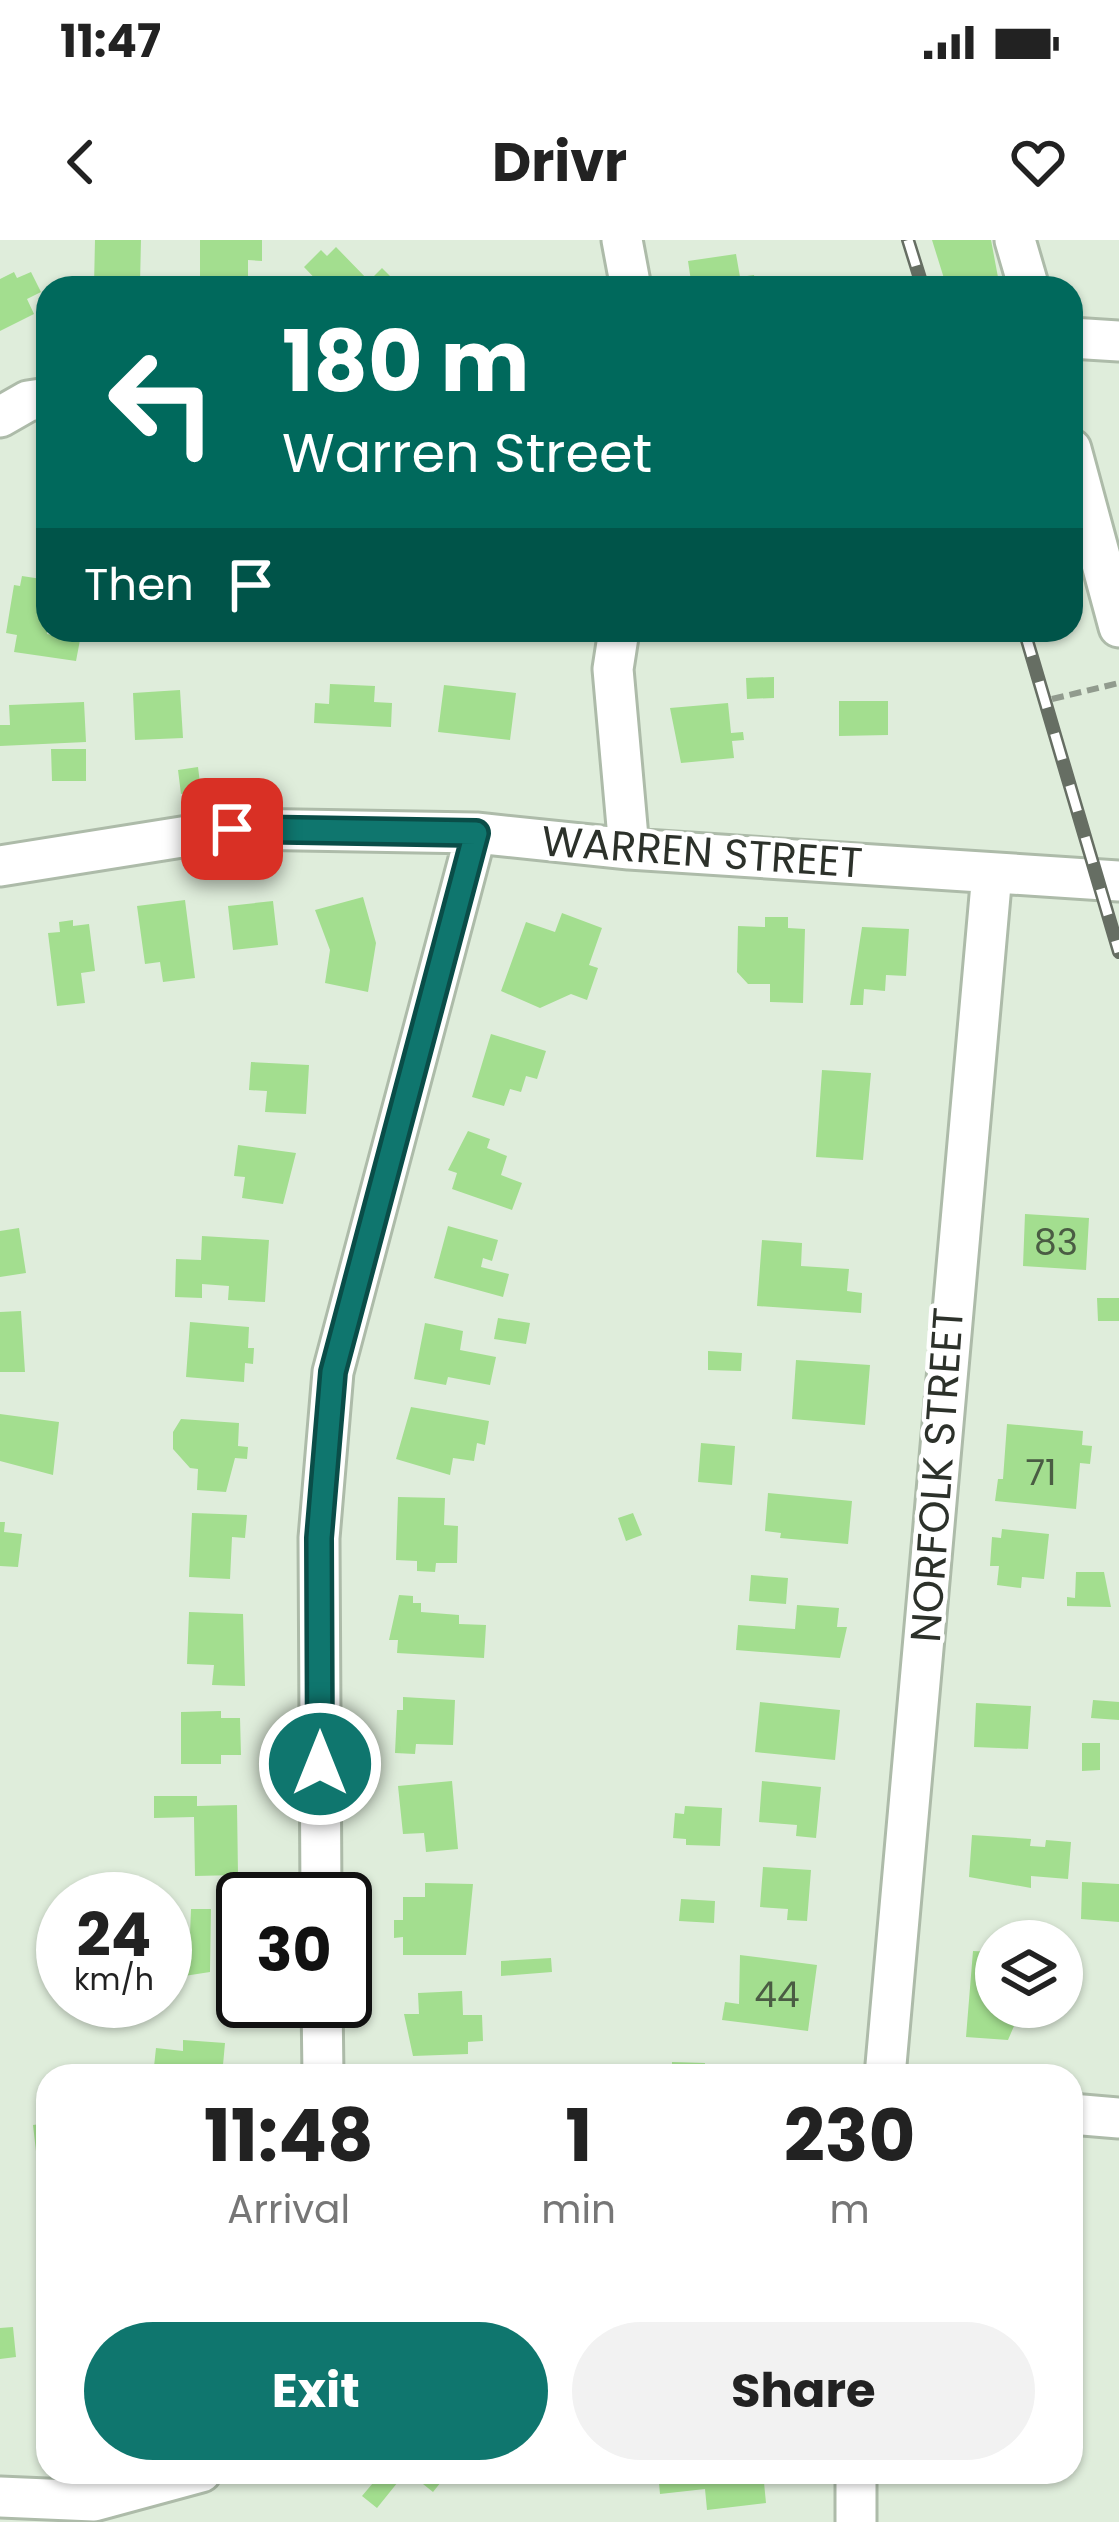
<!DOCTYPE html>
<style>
:root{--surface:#fff;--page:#f2f2f2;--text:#222;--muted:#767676;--accent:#0f766e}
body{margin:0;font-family:Poppins,sans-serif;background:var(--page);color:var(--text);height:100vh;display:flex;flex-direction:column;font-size:45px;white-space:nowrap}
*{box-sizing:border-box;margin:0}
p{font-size:39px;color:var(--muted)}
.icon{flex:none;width:66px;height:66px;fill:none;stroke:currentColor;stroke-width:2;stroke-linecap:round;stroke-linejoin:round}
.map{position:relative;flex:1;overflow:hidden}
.panel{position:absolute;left:36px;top:1824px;width:1047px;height:420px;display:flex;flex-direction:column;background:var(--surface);border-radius:36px;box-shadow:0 3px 9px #0004}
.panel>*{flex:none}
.banner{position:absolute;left:36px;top:36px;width:1047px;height:366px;border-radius:36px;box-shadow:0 3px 9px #0004;background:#00695c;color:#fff;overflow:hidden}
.fabs{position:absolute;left:975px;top:1680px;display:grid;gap:24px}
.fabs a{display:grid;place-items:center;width:108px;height:108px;border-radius:50%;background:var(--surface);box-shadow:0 3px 9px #0004;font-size:60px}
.speed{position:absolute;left:36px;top:1632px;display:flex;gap:24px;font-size:60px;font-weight:700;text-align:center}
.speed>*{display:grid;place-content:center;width:156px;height:156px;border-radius:50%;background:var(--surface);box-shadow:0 3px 9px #0004;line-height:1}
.speed small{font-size:30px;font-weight:400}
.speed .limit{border:6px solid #111;border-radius:18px;background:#fff;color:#111}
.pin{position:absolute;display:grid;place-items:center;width:102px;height:102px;color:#fff;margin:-51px;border-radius:24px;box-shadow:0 6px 18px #0006}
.me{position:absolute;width:132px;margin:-66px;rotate:0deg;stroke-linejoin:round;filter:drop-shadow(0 0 9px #0008)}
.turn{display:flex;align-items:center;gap:42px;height:252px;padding:0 48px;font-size:54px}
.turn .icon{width:156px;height:156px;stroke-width:2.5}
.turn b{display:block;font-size:84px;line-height:102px}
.then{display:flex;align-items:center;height:114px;padding:0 48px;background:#0003;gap:24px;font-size:45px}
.eta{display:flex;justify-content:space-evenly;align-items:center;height:204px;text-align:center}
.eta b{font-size:72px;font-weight:700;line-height:84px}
.cta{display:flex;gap:24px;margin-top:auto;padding:24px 48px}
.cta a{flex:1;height:138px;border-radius:72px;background:var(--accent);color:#fff;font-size:48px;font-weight:700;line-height:138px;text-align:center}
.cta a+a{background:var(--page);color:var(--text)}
.status{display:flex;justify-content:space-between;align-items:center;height:84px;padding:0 60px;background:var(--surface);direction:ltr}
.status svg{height:33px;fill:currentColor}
header{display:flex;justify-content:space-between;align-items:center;height:156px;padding:0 48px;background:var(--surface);font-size:54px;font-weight:700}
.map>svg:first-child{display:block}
.building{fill:#a3de8f}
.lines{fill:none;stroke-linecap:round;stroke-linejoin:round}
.street-casing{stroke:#adbba9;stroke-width:45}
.path{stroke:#919b8e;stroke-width:6;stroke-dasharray:12 6;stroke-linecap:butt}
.street{stroke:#fff;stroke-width:39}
.rail-casing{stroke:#666e63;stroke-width:14}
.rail{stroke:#fff;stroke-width:9;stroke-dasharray:27;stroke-linecap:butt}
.route-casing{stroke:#0a4d48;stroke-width:30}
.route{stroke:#0f766e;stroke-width:21}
.labels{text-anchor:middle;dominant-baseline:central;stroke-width:9;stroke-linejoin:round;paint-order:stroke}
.number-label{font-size:36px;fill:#4a5c43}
.street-label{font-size:42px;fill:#2c312a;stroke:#fff}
</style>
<div class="status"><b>11:47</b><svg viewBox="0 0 49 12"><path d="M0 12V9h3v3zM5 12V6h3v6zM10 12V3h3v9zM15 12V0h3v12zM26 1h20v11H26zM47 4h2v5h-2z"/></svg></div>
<header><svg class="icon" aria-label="back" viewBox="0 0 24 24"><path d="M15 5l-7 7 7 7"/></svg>Drivr<svg class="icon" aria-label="heart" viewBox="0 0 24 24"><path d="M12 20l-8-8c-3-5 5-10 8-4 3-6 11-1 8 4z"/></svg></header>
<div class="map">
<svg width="1119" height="2282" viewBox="0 0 1119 2282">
<rect width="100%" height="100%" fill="#dfeddb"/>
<path class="building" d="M95,0H141L140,44L152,48L94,46Z
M200,0H262V21L248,20V39L200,40Z
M932,0H991L1000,48H947Z
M336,7L369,41L382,28L402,48H324L304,27L321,10L327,16Z
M736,14L740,37L754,35L757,48H692L688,21Z
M14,32L17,38L31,32L41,52L27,59L34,74L0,91V39Z
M22,336L48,340L47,394L80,400L76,421L14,412L17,395L6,393L14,345L20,346Z
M774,437V458L747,459L746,438Z
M330,444L375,446L374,462L392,463L391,487L314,483L315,463L329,464Z
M444,445L516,453L510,500L438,492Z
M180,450L183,498L135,500L133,453Z
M839,461H888V495L839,496Z
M84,462L86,502L0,506V485H10L9,465Z
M728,463L731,493L743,492L744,500L732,501L734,518L681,523L670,468Z
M51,509H86V541H52Z
M198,527L201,551L181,554L178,530Z
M363,657L376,703L368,752L325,743L330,710L315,670Z
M185,660L195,738L163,742L160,722L145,724L137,666Z
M273,661L278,705L233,710L228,666Z
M562,673L602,688L589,725L598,728L587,760L571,754L540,768L501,751L526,682L555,692Z
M765,677H788V688L805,689L803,763L770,762V744H748L737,732L738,686L765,687Z
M73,680V686L89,684L95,731L81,733L85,763L57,766L48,693L60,692L59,682Z
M862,687L909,689L906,736L886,735L885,751L864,749L863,765H850Z
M491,794L546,811L537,839L526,836L521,852L510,849L504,866L472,857Z
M251,822L309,825L306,874L265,872L267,851L249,850Z
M822,830L871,833L863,920L816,917Z
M468,891L490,899L487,908L507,916L501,935L522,943L512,970L452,949L457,933L448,930Z
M238,905L296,913L283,964L242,958L245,937L234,936Z
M1025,974L1089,978L1086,1030L1023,1026Z
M448,986L498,1000L492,1021L483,1018L481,1027L509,1034L503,1057L434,1038Z
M19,988L26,1033L0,1037V991Z
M202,996L269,1000L265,1062L228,1060L229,1046L202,1044V1058L175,1057L176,1019L201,1020Z
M762,1000L802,1003L801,1026L849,1029L847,1051L862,1053L861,1073L757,1066Z
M1097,1058H1119V1081H1098Z
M21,1071L25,1132H0V1072Z
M498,1078L530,1083L526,1104L494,1099Z
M190,1082L249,1087L248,1108H254L253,1124L245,1123L244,1142L186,1137Z
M425,1083L463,1091L460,1110L496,1117L490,1145L448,1137L446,1145L414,1139Z
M708,1111L742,1113L741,1131L708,1130Z
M796,1120L870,1125L865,1185L792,1179Z
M411,1167L489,1181L485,1205L477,1203L474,1221L453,1218L450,1235L396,1219Z
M0,1174L59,1182L53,1235L0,1221Z
M181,1179L239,1183L238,1206L248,1207L247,1219L235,1218L226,1252L197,1250L198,1229L190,1228L173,1209V1192Z
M1007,1184L1083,1191L1082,1205L1092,1206L1090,1224L1080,1223L1076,1269L995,1261L998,1239H1003Z
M701,1203L735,1206L732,1245L698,1242Z
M768,1253L852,1261L848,1304L780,1298L781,1293L765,1291Z
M398,1257L445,1258L444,1285L458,1286L457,1323H436L435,1332L417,1331V1321L396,1320Z
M192,1273L247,1275L245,1298L232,1297L230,1339L189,1337Z
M633,1273L642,1295L626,1301L618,1278Z
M0,1282H5L4,1292L22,1294L18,1327L0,1326Z
M1002,1289L1049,1294L1044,1339L1022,1337L1021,1348L997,1345L999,1326H990L992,1297L1001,1298Z
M1076,1332H1104L1111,1367L1067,1366V1357L1075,1358Z
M751,1335L788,1338L786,1364L749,1361Z
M399,1355L413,1356V1363H421V1372L459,1375V1384L486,1385L484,1418L397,1413L398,1400H389Z
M797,1365L839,1368L837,1387H847L840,1418L736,1410L738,1385L795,1389Z
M189,1372L243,1374L245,1446L212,1445L214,1425L187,1424Z
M403,1457L455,1460L453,1505L416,1504L415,1514L395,1513L397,1470H403Z
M1093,1460L1119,1462V1480L1091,1478Z
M760,1462L840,1470L835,1520L755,1512Z
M976,1463L1031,1466L1028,1509L974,1507Z
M221,1471V1478H240L241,1515H221V1524H181V1472Z
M1082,1503H1100V1530L1082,1531Z
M452,1541L458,1609L426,1612L424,1593L403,1594L398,1546Z
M762,1541L821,1547L816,1598L796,1596L797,1585L759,1582Z
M154,1556H197V1566L237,1565L238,1635L195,1636L194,1577L154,1578Z
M685,1566L722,1568L720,1606L686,1605V1599L673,1598L675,1573L684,1574Z
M972,1595L1031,1599L1030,1606L1045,1607L1046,1600L1071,1602L1068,1639L1031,1636V1648L969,1637Z
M763,1627L811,1630L807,1681L787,1680L788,1669L760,1667Z
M1082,1642L1119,1644V1682L1081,1679Z
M425,1643L473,1644L466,1715H403V1697L394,1698V1680H403V1657H425Z
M681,1659L715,1661L714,1683L679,1681Z
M191,1669H211L210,1732L165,1739V1694L190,1695Z
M973,1711L996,1712V1767H1012L1011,1778L1017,1779L1008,1800L966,1797Z
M740,1715L817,1725L808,1791L722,1780L725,1762L739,1764Z
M551,1718L552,1732L501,1736V1721Z
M462,1751L463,1775H482L483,1801L468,1802V1814L413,1816L404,1774H419L418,1753Z
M183,1800L225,1803L222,1836H153L156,1808L183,1811Z
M672,1822L705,1823L704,1836H672Z
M48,1883V1919L37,1920L33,1885Z
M13,2087L16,2117L0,2119V2088Z
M371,2232H406L377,2268L362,2256L378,2237Z
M408,2232H449L433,2252Z
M658,2232H763L766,2263L707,2270L705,2249L660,2254Z"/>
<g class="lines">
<defs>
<path id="street" d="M622,0L631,48
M1015,0L1029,48
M1071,98L1119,101
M0,177L28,161L48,158
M1071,209L1119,387
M619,390L613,429L629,609
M0,626L232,589L476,593L629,609L1119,641
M321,1659L319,1298L333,1132L476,593
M322,1761L323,1836
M885,1836L992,633
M1071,1874L1119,1878
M0,2257L94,2261L201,2232
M856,2282V2232"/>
</defs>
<use href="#street" class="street-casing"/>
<path class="path" d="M1052,459L1119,443"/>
<use href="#street" class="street"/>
<defs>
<path id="rail" d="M908,0L923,48
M1024,390L1119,712"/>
</defs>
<use href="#rail" class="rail-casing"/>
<use href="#rail" class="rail"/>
</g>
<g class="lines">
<defs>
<path id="route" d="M232,589L476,593L333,1132L319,1298L320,1524"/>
</defs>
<use href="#route" class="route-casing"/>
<use href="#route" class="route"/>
</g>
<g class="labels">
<g class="number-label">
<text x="1056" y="1002">83</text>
<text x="1041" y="1232">71</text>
<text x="777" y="1754">44</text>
</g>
<g class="street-label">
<text transform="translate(702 612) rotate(4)">WARREN STREET</text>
<text transform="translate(937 1235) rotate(-86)">NORFOLK STREET</text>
</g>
</g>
</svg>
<div class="fabs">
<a><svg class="icon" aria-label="layers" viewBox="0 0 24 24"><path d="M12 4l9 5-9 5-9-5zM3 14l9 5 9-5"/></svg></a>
</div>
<div class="speed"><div>24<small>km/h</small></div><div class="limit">30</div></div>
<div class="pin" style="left:232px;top:589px;background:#d93025"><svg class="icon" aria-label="arrive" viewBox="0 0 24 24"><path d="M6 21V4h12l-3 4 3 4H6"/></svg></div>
<svg class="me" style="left:320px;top:1524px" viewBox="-20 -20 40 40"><circle r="17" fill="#0f766e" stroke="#fff" stroke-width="3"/><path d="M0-11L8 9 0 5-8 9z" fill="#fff"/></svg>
<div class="banner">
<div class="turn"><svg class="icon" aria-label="left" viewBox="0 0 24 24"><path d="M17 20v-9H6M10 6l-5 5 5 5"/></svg><div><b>180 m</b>Warren Street</div></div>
<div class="then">Then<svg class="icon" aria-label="arrive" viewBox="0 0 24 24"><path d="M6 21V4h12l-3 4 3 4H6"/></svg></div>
</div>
<section class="panel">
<div class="eta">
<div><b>11:48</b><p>Arrival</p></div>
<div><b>1</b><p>min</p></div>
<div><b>230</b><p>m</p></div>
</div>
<div class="cta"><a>Exit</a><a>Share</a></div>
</section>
</div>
